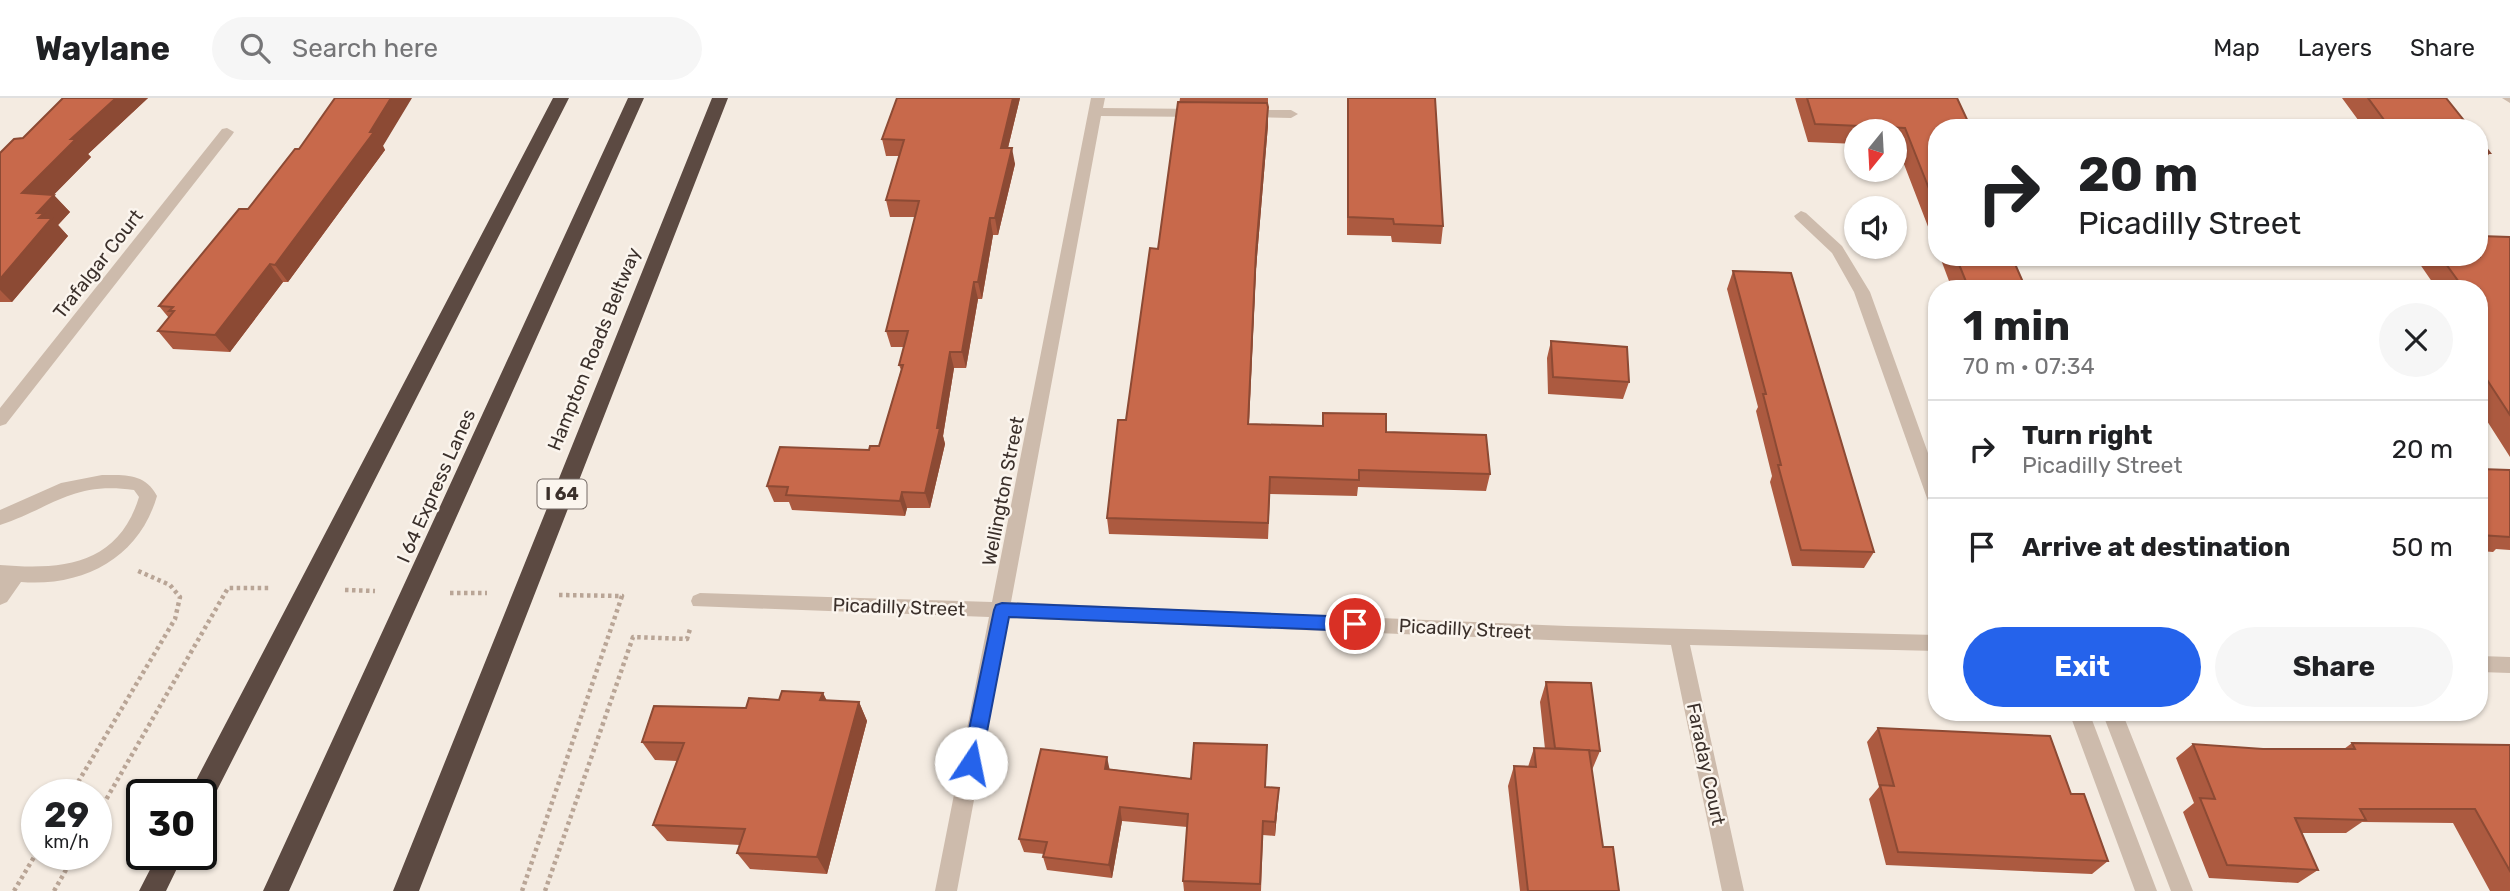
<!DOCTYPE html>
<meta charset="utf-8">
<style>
:root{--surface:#fff;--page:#f6f6f6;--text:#202124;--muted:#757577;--line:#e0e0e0;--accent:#2563eb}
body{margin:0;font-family:Rubik,sans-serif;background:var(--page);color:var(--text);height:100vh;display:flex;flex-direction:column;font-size:26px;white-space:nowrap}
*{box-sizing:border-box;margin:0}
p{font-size:23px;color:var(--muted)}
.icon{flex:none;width:38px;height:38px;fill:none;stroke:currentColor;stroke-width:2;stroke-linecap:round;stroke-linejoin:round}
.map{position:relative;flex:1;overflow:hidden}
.sheet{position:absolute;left:1928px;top:182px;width:560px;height:441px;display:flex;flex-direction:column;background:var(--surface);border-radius:28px;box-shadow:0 2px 5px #0004}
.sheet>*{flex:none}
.hud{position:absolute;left:1928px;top:21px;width:560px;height:147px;border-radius:28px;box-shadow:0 2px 5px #0004;background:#fff;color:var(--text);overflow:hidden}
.needle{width:46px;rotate:198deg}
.fabs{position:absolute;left:1844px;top:21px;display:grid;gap:14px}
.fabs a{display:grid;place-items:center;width:63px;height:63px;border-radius:50%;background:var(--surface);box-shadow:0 2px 5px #0004;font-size:35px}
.speed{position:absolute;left:21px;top:681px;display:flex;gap:14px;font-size:35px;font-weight:700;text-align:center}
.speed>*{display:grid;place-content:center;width:91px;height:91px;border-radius:50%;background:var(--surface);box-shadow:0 2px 5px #0004;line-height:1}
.speed small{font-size:18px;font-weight:400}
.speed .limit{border:4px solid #111;border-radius:10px;background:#fff;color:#111}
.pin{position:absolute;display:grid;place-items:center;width:60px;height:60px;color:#fff;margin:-30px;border:4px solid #fff;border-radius:50%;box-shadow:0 2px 7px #0007}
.me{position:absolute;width:77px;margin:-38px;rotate:11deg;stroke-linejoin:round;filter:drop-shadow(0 0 5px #0008)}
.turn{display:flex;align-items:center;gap:24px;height:147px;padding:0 35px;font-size:32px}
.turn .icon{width:91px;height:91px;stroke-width:2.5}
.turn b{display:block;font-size:49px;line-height:60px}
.round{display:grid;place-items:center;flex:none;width:74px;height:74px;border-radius:37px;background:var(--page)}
.overview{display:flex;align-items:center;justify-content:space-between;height:119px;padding:0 35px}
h1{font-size:42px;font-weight:700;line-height:52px}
.primary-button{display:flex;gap:14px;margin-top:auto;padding:14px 35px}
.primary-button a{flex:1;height:80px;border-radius:42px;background:var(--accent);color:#fff;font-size:28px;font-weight:700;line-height:80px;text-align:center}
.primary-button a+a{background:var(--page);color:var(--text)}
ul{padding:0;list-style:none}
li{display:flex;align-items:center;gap:21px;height:98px;padding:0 35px;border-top:2px solid var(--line)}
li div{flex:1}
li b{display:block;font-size:26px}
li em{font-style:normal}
header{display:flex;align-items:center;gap:42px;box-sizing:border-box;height:98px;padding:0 35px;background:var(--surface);border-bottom:2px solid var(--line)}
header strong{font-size:33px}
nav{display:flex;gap:38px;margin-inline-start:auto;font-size:24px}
.search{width:490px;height:63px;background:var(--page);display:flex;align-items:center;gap:18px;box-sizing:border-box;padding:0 24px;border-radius:38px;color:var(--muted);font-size:26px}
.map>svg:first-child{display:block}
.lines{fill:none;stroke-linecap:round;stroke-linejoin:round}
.path{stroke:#b9a596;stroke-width:4.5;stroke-dasharray:3.5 3.5;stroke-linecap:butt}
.minor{fill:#cdbbac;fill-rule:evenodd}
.highway{fill:#5c4a42;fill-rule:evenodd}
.wall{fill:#ac5a40}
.shaded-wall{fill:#8c4a34}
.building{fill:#c8694b;stroke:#8c4a34;stroke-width:2}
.route{fill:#2563eb;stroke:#184099;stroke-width:2}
.labels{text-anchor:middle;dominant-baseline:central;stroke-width:5;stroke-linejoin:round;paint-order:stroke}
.shield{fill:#fbf5ee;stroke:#756b66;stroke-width:2}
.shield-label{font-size:18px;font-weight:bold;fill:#3b302b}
.street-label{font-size:19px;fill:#3b302b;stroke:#fbf5ee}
</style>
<header>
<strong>Waylane</strong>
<div class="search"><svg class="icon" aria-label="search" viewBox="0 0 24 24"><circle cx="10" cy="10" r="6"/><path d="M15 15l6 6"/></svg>Search here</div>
<nav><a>Map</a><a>Layers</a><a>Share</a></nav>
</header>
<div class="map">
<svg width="2510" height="793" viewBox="0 0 2510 793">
<rect width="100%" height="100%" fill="#f4ebe1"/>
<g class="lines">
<path class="path" d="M345,492L375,493
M450,495H487
M71,696L175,521L180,499L170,487L136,472
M96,719L228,490H270
M14,793L37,754
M54,793L75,756
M522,793L622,498L559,497
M545,793L633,539L687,541L690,531"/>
<path class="minor" d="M1091,0H1105L1103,10L1201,11L1208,15L1201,19L1101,18L1011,504L1567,528L1937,537V553L1690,547L1744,793H1722L1671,547L1008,520L957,793H935L989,519L693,508L691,503L693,498L700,495L992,504Z
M2502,0H2510V5Z
M1246,12H1291L1298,16L1291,20L1241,19L1239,16Z
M227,30L234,34L232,37L6,326L0,328V310L222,31Z
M1801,113L1806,115L1842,148L1870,194L1937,380V410L1931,408L1928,403L1854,194L1832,155L1796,121L1794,118Z
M102,377C125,377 145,375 157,398C139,460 84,489 21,484L7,504L0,507V467C61,472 118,468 139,399L134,392C72,383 52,410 0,427V412L61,385Z
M2480,558L2510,559V575L2480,574Z
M2069,614H2089L2157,793H2135Z
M2102,614H2122L2193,793H2171Z"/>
<path class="highway" d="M553,0H569L210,706L201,709V696H189L192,690Z
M628,0H644L289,793H263Z
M712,0H728L419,793H393Z
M158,756H184L166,793H139Z"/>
</g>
<path class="wall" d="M63,0H148L88,56L91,59L53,97L70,114L58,127L68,138L12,204H0V55L23,40Z
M897,0H1020L1008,50L1015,66L998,137H993L982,201H978L966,270H954L943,338L945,346L930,410H907L905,418L792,412L789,404H774L767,388L879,348L901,272L899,267L904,249H891L886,233L915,119H890L886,102L899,58H886L882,41Z
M1180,0H1268V27L1256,171L1249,326L1322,328L1323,315L1386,334L1490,376L1486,393L1358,389L1357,398L1270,396L1268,441L1109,436L1107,420L1158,151Z
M1347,0H1435L1443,128L1441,146L1392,144L1391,138L1347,137Z
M1795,0H1957L1937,30V152L1897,48H1895V33H1857V46L1808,44Z
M2342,0H2446L2470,30H2364Z
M2480,42L2490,55L2480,67Z
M383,48L385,52L288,184H283L230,254L173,251L158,233L169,220L159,208L248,111Z
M2510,139V359L2480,312V191H2437L2415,159H2480Z
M1940,159H2012L2026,191H1952Z
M1733,173L1874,454L1864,470L1792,468L1770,384L1772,378L1756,313L1758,309L1727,191Z
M1551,243L1629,284L1623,301L1548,296L1547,260Z
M2480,371L2510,372V452L2496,451L2493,454L2480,453Z
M1546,584L1600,653L1592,672L1603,749L1619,793H1520L1508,688L1514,668L1528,669L1534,650L1545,651L1540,604Z
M823,595L827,603L859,604L867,623L827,776L750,771L737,755L740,747L667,743L653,727L677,663L655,662L642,644L779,602Z
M1878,630L2071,696L2108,763L2092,776L1886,767L1869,701L1879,689L1867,644Z
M2352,645L2510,647V793H2490L2453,725L2362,724L2346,735H2301L2318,772L2298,785L2209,780L2183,714L2194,705L2176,660L2193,646L2263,651H2344Z
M1110,671L1265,689L1278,704L1275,738L1263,737L1261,793H1184L1183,783L1187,729L1122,723L1112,780L1047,772L1043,759L1044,756L1024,754L1019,741Z"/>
<path class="shaded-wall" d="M116,0H148L88,56L91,59L38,113L22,95L71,41Z
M391,0H412L383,48L385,52L288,184L275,167L370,34Z
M1013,0H1020L1004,66L1001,50Z
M1268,9V27L1256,171L1248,343L1256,153Z
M1012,50L1015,66L998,137L995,120Z
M54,97L70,114L58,127L68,138L12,204L0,192V181L39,120L37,115Z
M990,120L993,137L982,201L978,184Z
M270,166L283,184L230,254L215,237Z
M974,184L978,201L966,270L962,254Z
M950,254L954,270L943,338L945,346L930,410L925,395Z
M902,394L907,410L905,418L900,403Z
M823,595L832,614L820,602Z
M859,604L867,623L827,776L817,759Z
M1107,659L1110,673L1105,671Z
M1279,690L1278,704L1275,738V724Z
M1120,709L1122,723L1112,780L1109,767Z"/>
<path class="building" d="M63,0H116L71,41H76L22,95L54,97L37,115H44L39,120H52L0,181V55L14,41L23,40Z
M335,0H391L370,34H374L275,167L270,166L215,237L158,233L174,213H169L173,209L159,208L239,111H248L295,51H299Z
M897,0H1013L1001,50H1012L995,120H990L978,184H974L962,254H950L937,330H940L925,395L902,394L900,403L786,397L788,389L767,388L780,349L869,352L870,348H879L903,267H899L908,233H886L919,103L886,102L904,42L882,41Z
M1348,0H1435L1443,128L1394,126L1393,121L1348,119Z
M1807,0H1957L1971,30H1937V111L1905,30L1815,26Z
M2368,0H2446L2470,30H2390Z
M1178,4L1267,5L1268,9L1256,153L1248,326L1323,328V315L1386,316V334L1486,337L1490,376L1359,372V382L1270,379L1268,425L1107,420L1118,322H1126L1150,150L1158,151Z
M2480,42L2490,55H2480Z
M2480,138L2510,139V317L2480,271V191H2464L2441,159H2480Z
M1956,159H2012L2026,191H1969Z
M1733,173L1791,175L1874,454L1801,452L1778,367H1781L1763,296H1766Z
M1551,243L1627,249L1629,284L1553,279Z
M2480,371L2510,372V439L2480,437V391H2481L2480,388Z
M1546,584L1591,585L1600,653L1555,650Z
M782,593L823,595L820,602L859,604L817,759L737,755L745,731L653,727L684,645L642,644L654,608L746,610L749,600L779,602Z
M1878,630L2050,638L2071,696H2084L2108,763L1898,754L1880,687L1894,688Z
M1194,645L1267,647L1265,689L1279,690L1275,724L1263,723L1260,786L1183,783L1188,716L1120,709L1109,767L1043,759L1047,744L1019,741L1041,651L1107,659L1105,671L1191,681Z
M2352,645L2510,647V773L2475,711H2360L2366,722L2295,720L2318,772L2227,767L2200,700L2215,701L2193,646L2263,651H2355Z
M1534,650L1589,652L1603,749H1613L1619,793H1528L1514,668L1536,669Z"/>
<path class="route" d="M1002,505L1355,519L1361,521L1364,526L1361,531L1355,533L1009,519L981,665L978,671L971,674L965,671L962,665L994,512L996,507Z"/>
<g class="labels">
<rect class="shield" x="537.5" y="381.5" width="49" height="29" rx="5"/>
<g class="shield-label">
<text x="562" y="396">I 64</text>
</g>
<g class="street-label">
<text transform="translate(98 166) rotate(-52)">Trafalgar Court</text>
<text transform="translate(594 251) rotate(-68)">Hampton Roads Beltway</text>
<text transform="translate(436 388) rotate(-66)">I 64 Express Lanes</text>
<text transform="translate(1003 393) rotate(-79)">Wellington Street</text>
<text transform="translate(899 509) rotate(2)">Picadilly Street</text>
<text transform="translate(1465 531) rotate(3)">Picadilly Street</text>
<text transform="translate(1706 666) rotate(78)">Faraday Court</text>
</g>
</g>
</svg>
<div class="fabs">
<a><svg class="needle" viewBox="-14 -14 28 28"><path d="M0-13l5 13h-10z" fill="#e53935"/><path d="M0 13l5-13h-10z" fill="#757577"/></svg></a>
<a><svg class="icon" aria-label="sound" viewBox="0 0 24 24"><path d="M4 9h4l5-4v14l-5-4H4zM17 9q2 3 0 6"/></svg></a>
</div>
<div class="speed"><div>29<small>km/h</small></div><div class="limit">30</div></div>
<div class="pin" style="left:1355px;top:526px;background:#d93025"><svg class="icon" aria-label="arrive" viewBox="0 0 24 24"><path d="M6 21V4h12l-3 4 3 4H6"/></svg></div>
<svg class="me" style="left:971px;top:665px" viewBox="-20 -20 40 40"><circle r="19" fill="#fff"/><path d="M0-13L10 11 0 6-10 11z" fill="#2563eb"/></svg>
<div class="hud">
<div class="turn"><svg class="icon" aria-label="right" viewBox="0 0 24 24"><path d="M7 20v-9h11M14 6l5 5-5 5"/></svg><div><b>20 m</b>Picadilly Street</div></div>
</div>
<section class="sheet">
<div class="overview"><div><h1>1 min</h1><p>70 m · 07:34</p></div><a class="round"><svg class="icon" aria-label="close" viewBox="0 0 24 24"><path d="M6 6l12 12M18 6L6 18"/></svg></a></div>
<ul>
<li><svg class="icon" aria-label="right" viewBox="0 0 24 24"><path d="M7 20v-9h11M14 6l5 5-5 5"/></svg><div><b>Turn right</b><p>Picadilly Street</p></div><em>20 m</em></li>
<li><svg class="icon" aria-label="arrive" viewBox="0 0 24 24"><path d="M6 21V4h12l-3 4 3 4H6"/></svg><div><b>Arrive at destination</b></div><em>50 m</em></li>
</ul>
<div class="primary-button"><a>Exit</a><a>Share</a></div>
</section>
</div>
